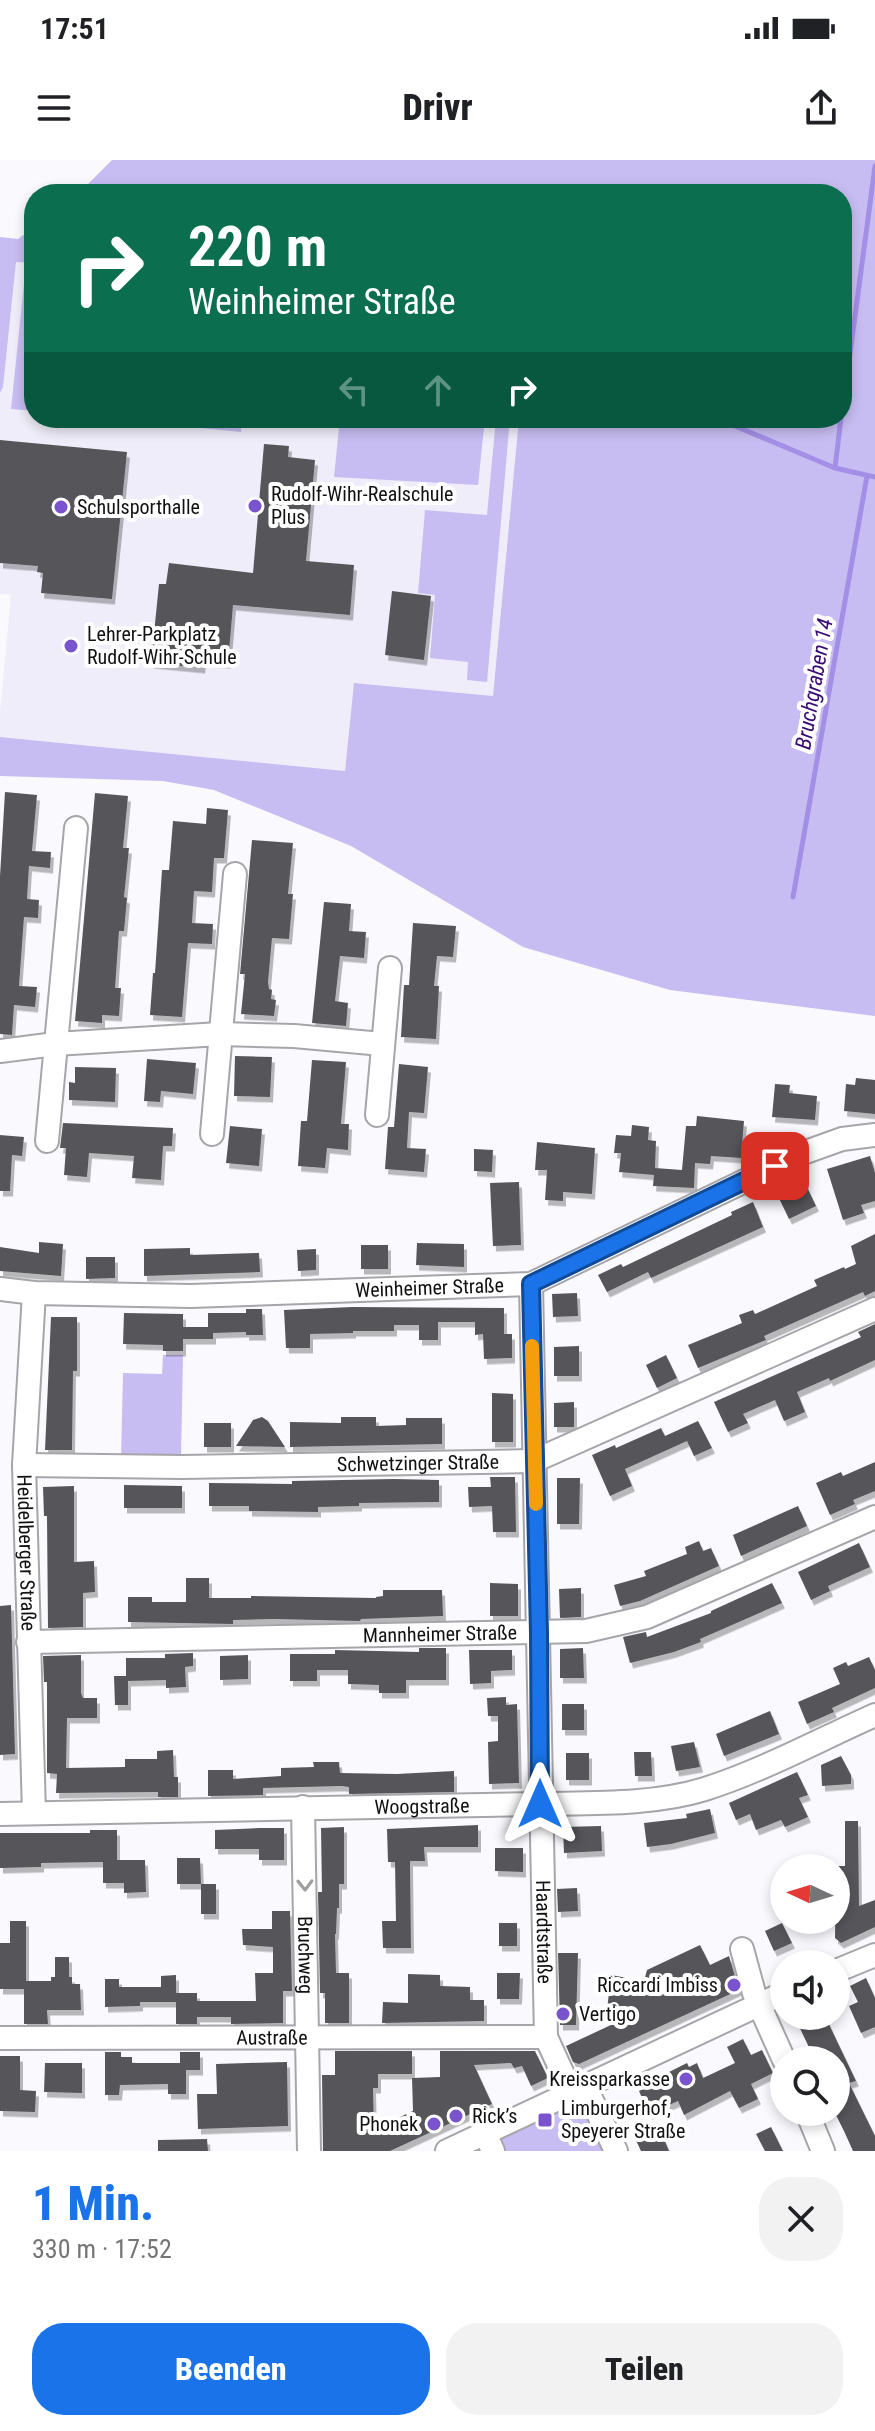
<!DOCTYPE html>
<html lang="de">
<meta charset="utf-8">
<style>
:root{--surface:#fff;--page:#f2f2f2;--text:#202124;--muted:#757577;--accent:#1a73e8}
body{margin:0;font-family:"Roboto Condensed",sans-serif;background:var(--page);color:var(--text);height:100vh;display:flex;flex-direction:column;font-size:30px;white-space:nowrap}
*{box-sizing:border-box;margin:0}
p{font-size:26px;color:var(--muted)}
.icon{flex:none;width:44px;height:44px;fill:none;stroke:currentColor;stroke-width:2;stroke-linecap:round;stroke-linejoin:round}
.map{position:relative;height:1991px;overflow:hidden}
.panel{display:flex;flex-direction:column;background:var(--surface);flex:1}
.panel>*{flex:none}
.top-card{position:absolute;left:24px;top:24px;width:828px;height:244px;border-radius:32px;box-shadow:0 4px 12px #0003;background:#0b6e4f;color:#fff;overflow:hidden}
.needle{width:52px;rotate:274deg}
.tools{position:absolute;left:770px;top:1694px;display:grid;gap:16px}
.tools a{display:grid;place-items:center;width:80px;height:80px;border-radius:50%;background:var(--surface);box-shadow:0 4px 12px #0003;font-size:40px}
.pin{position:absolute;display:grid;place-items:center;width:68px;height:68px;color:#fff;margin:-34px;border-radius:16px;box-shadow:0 4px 12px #0006}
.me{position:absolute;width:88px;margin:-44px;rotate:0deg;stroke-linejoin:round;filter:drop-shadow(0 0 6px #0008)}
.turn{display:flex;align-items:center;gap:28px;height:168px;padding:0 32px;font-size:36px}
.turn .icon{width:104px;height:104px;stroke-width:2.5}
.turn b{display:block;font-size:56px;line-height:68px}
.lanes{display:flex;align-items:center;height:76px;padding:0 32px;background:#0003;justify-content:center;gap:40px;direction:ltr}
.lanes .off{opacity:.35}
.round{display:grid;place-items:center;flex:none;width:84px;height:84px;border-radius:32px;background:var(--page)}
.overview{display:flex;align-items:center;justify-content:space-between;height:136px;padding:0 32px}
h1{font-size:48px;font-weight:800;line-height:60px;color:var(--accent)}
.cta{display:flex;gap:16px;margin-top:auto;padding:16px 32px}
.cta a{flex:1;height:92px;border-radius:32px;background:var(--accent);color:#fff;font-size:32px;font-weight:800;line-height:92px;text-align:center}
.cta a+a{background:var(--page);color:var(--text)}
.status{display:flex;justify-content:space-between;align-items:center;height:56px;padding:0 40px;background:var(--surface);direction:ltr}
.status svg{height:22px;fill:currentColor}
header{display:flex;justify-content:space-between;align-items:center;height:104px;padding:0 32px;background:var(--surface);font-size:36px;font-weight:800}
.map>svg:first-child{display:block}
.built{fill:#efedf9}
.green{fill:#c8bdf2}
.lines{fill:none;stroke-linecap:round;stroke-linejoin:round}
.stream{stroke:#a48fe7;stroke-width:5}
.building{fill:#57565a;filter:url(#shadow)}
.minor-casing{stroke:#a6a6aa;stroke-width:26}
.minor{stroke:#fff;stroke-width:22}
.oneway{stroke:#a09fa0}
.route-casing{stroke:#114b97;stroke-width:20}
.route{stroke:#1a73e8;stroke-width:14}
.slow{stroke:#f59e0b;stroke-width:14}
.poi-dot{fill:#7a54ce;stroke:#fff;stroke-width:3}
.labels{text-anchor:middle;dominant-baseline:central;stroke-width:8;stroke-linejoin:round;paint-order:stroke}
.poi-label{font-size:20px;fill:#111012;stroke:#fff;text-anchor:start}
.street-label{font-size:20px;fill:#111012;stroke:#fff}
.water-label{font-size:22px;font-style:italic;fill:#390a75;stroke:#fff}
</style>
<div class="status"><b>17:51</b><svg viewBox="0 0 49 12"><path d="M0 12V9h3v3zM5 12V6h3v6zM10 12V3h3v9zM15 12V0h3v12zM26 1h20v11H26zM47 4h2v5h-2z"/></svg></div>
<header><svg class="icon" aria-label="menu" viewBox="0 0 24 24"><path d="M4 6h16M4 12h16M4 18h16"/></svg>Drivr<svg class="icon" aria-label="share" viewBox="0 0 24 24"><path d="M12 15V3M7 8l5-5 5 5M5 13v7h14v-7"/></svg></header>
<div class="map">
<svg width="875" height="1991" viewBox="0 0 875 1991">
<defs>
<filter id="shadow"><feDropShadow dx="3" dy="5.5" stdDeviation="0" flood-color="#0004"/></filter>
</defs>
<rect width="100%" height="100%" fill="#faf9fe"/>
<path class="built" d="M16,101L34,103V258H519L493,536L355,523L345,611L0,577V552L11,435L0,434V233L3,227Z"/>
<path class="green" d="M112,0H875V856L670,830L523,787L351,686L214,630L163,621L0,616V577L345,611L354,523L493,536L519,258H842V34H78Z
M34,67V103L16,102L3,227L0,233V77L18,79Z
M25,114L34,115V251L11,249Z
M101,258H242L241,272Z
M340,258H485L478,325L334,317Z
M496,258H510L487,522L467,520L468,502L430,498L435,435L418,433L425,350L487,355Z
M163,1195H183L181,1299L121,1298L123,1213L162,1214Z
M583,1941L606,1991H501L495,1979Z"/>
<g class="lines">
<path class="stream" d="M842,254L875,6
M716,258L835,308L875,317
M835,308L841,258
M793,737L867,316"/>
</g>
<path class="building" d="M0,280L127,292L112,439L41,433L43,413L37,412L38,406L0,403Z
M264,284L289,286L288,297L315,300L306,401L354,405L350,455L233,445L228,503L203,501L202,508L151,503L159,424H166L169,403L253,413Z
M392,431L431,436L424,500L385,495Z
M5,632L37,635L32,691L51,692L50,708L29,706L27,739L39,740L38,758L24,757L19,826L37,827L35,847L14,845L12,875L0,874V716Z
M95,633L128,636L123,688H129L124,737L127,738L124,771H119L115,828H121L119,856L102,855V863L75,861Z
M207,648L228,650L224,698H214L212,732L194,731L192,763L213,764L212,784L188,783L182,857L150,855L153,813H155L162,710H169L173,661L206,664Z
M252,680L293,683L288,734H293L289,779L272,778L268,822L269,829L272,830L271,839L276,840L274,856L241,854L245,814H240Z
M324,742L351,744L349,771L366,772L364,798L340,796L335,841L348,843L346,866L312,863Z
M413,763L456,766L453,797L437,796L434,826H439L436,879L401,877L404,825H409Z
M235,896L272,897L270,937L234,936Z
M147,899L196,903L193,934L161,931L160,942L144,941Z
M312,900L346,902L341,964H349L348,990L327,988L325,1008L298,1006L301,961H307Z
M399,904L428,907L424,953L409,952L407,988L426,989L424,1012L385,1009L388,967H394Z
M75,907L116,908L115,942L69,940V922L75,923Z
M856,918L875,920V954L844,951L846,924L855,925Z
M775,924L790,925L789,933L817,936L815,960L772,957Z
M697,956L744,961L741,998L711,996L710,1004L695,1003L694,1028L653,1026L654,1015L619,1012L621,993H614L616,975L631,976L632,965L649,967L648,980L656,981L655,1008L682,1010L686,966H696Z
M63,963L173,968L172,986H163L161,1020L132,1018L134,996L89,993L87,1017L64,1015L66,988H60Z
M230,966L262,969L259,1006L226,1003Z
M0,975L24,977L22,996L12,995L10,1031H0Z
M537,982L595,988L592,1034L563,1032V1041L545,1040L547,1010H535Z
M474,989L493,990L492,1012L474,1011Z
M870,996L875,1013V1041L861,1045L864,1053L843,1060L827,1009Z
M804,1021L816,1046L789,1059L777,1034Z
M519,1022L521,1085L493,1086L490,1023Z
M753,1042L763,1067L651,1118L648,1112L607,1132L598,1115L621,1104L623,1107L732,1055L731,1052Z
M875,1074V1131L865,1136L863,1132L764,1176L766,1180L698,1208L688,1185L742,1163L739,1155L753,1150L755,1154L817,1126L814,1120L844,1107L845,1109L856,1104L851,1086Z
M39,1082L63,1084L61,1116L0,1111V1087L39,1093Z
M417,1083L464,1084V1107L416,1105Z
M361,1085H388V1109H361Z
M190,1088V1095L259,1093L260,1112L144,1116V1089Z
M316,1089V1110L298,1111L297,1090Z
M86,1097H115V1118L86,1119Z
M577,1133L578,1156L553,1157L552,1134Z
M352,1147L504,1148V1174H512V1198L484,1199L483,1174L475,1175V1162H438V1180H419V1165H394V1171H353V1173L310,1174V1188H286L284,1150Z
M246,1149H262L263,1175H246V1172L213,1173V1179H183V1191H163V1185L123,1184L124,1153L183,1154V1167H208V1153H246Z
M51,1157H77V1211H73L72,1290H45Z
M875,1164V1200L830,1221L829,1218L797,1232L805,1252L784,1261L775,1240L743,1254L748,1263L728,1272L714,1242L861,1177L858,1172Z
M579,1186V1216H554V1187Z
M666,1195L677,1218L657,1228L646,1205Z
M492,1233L513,1234V1282H492Z
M574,1242V1267H554V1243Z
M262,1257L268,1261L285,1287L236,1286L253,1260Z
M341,1257H376V1266L406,1265V1258H442V1284L290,1287V1262L341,1263Z
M698,1261L712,1288L694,1296L687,1281L625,1309L632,1326L610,1336L592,1295L615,1285L616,1288L661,1268L665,1276Z
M204,1263H231V1287H204Z
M875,1302V1331L853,1340L855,1344L830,1355L816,1323L841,1312L843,1316Z
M490,1317H515L516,1372H493L492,1346L469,1347L468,1327H491Z
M557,1318H580L579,1364H557Z
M394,1319L439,1320V1342L359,1343V1346L318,1347V1352L249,1351V1346H209V1323L292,1324V1321Z
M124,1325L182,1326V1348H124Z
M74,1326V1402L94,1401L95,1432L83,1433V1467L48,1468L47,1356H44L43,1327Z
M798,1346L807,1366L741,1396L733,1375Z
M699,1381L703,1391L711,1388L719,1406L640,1441L620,1446L614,1425L646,1416L644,1411L687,1394L685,1387Z
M859,1383L870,1407L828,1426L830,1431L811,1440L798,1412Z
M186,1418H209V1438H251V1436L376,1438V1437L383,1436V1430H442L443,1456L361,1459L360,1461L275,1459L233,1460V1464L128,1462V1437H152V1442H186Z
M490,1423L518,1424V1456H490Z
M772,1423L782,1443L700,1479L701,1482L674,1492L630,1503L623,1477L646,1472L647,1477L711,1453V1451Z
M581,1428V1457L560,1458L559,1429Z
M11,1445L15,1594L0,1595V1446Z
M419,1488H446V1520H406V1533H379V1525L348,1524V1510H317V1521H290V1494H335V1490L419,1492Z
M583,1488L584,1518H560V1489Z
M469,1490H512V1510L491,1511V1523L470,1524Z
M193,1493V1506L185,1507L186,1527L166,1528V1520L128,1521V1545H115L114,1516H126V1498H165V1494Z
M81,1495V1533L83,1538H97V1558H67L66,1608L125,1607V1599H157V1591L173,1590L174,1617H178V1637H158V1632L56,1633L57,1614L47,1613V1522H44L43,1496Z
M248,1495V1519L220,1520V1496Z
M869,1497L875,1510V1528L832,1548L834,1552L807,1564L798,1542L840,1524L833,1508L846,1502L848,1506Z
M506,1537V1545L517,1544L519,1623L489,1624L488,1582L498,1581V1556H488L487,1538Z
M562,1544H584V1570H562Z
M770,1551L779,1574L724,1596L716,1574Z
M694,1582L700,1607L676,1611L671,1586Z
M634,1592H651L652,1616H635Z
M566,1593H589V1620H566Z
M841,1596L851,1615V1624L822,1626L821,1605Z
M313,1602H339L340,1613L397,1614L454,1611V1632L349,1634V1627L342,1626L263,1628V1635L208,1636V1610H233V1619L281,1616V1608L314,1607Z
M797,1612L808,1635L799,1638L808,1657L785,1667L781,1660L756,1670L750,1654L736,1660L729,1643Z
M710,1649L715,1673L671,1684L647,1687L644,1663L687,1658L686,1654Z
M845,1661H858L859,1746L875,1740V1767L841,1783L835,1778L836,1706H845Z
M478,1665V1687H424L425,1701H410L411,1788H383L382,1761H396L395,1702H388L387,1669Z
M601,1666L602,1691L564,1693L563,1667Z
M344,1667V1724H339V1748H337L336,1774H335L336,1813H349V1863H325V1833H320L318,1732H322L321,1668Z
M259,1668H284V1700H259V1689H215V1670Z
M90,1670H117V1700H145L146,1732L124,1733V1723H103V1702L41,1703V1707L0,1708V1673H90Z
M495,1688H523V1712L495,1711Z
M177,1698H200L201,1724H177Z
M201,1724H216V1754H201Z
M577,1728L578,1751L558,1752L557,1729Z
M272,1751H290L292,1831H283V1863L231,1864V1857H197V1864H176V1842H140V1846L105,1847V1819H119V1827H161V1816L176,1815V1833H197V1841H256L255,1813H273V1787L243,1785L242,1769H272Z
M10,1761H26V1821H51V1817H55V1797H69V1817H72V1824H80L81,1850H47L48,1864H24V1829H0V1783H10Z
M499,1763H517V1786H499Z
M782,1763L792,1783L774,1791L765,1771Z
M700,1785L710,1805L729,1796L739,1830L579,1904L573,1902L566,1886L613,1864L607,1850L611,1815L644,1821L647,1810Z
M558,1793H578L576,1865H560Z
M497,1813H520L519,1839H497Z
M408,1814L440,1815V1826L470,1827V1840H484V1861L382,1863L383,1842L408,1843Z
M866,1818L875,1838V1867L861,1873L849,1846L858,1842L850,1826Z
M810,1856H825L856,1921L849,1923L875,1976V1991H853L844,1971L836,1955V1900H815L797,1862Z
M743,1879L751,1895L762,1890L773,1913L751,1924L758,1939L739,1948L730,1931L684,1955L678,1941L649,1954L639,1931L667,1917L665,1914L687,1903L689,1907L697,1903L703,1918L735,1903L727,1887Z
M335,1891H412V1914H378V1928H373L374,1969L413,1951L412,1918L440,1917V1891H535L548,1918L531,1926L522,1906L514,1908L511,1903L474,1905L492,1944L390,1991H323L322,1915H335Z
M105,1892H121V1897H132V1903H180V1892H200V1910H186V1934H168V1924L120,1925L119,1935H105Z
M0,1896H20V1930L36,1931L35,1952L0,1951Z
M287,1902L288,1966L198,1969L197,1934H217L216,1904Z
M45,1903H82V1933L44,1932Z
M657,1963L669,1991H641L633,1974Z
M771,1967L783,1991H765L756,1974Z
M207,1979L208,1991H158V1980Z"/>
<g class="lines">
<defs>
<g id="minor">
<path d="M0,891L55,884L220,874L294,876L382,884"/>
<path d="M377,955L390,808"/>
<path d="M212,974L235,714"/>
<path d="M47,981L76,668"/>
<path id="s1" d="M531,1124L546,1877L572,1934"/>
<path id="s2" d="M0,1129L34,1133L191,1136L531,1124L803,993L842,979L875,975"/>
<path id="s3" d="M34,1133L24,1305L34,1653"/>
<path id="s4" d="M24,1305L182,1307L534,1301L875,1149"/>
<path id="s5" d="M28,1482L586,1471L647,1457L875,1357"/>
<path id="s6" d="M303,1647L309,1991"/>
<path id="s7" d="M0,1654L540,1644C594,1643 653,1645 705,1629C764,1610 819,1580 875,1555"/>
<path d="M742,1789L754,1833L784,1900"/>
<path d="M836,1811L875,1795"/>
<path id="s8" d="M0,1878L546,1877"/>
<path d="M586,1928L616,1991"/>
<path d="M807,1952L823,1991"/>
<path d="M485,1973L493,1991"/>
<path d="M447,1991L784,1833"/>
</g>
</defs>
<use href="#minor" class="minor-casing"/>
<use href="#minor" class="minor"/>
</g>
<defs><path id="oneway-chevron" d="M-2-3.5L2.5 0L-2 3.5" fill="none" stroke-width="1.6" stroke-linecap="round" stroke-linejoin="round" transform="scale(2)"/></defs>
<use class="oneway" href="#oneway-chevron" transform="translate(305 1725) rotate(89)"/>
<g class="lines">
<defs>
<path id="route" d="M540,1644L539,1473L531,1124L775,1006"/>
</defs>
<use href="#route" class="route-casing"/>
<use href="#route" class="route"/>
<path class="slow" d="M532,1186L536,1344"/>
</g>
<g class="poi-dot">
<circle cx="255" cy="346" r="8"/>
<circle cx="61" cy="347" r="8"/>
<circle cx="71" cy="486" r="8"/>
<circle cx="734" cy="1825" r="8"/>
<circle cx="563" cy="1854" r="8"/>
<circle cx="686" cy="1919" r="8"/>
<circle cx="456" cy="1956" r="8"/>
<rect x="537" y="1952" width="16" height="16" rx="4"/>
<circle cx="434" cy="1964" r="8"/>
</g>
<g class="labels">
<g class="poi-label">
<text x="271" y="334">Rudolf-Wihr-Realschule<tspan x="271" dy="23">Plus</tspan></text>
<text x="77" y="347">Schulsporthalle</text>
<text x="87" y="474">Lehrer-Parkplatz<tspan x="87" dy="23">Rudolf-Wihr-Schule</tspan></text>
<text x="718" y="1825" text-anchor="end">Riccardi Imbiss</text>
<text x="579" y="1854">Vertigo</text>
<text x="670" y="1919" text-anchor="end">Kreissparkasse</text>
<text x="561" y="1948">Limburgerhof,<tspan x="561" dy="23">Speyerer Straße</tspan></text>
<text x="472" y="1956">Rick’s</text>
<text x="418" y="1964" text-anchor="end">Phonek</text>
</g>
<g class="street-label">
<text stroke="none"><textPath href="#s2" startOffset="430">Weinheimer Straße</textPath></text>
<text stroke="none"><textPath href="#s4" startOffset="394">Schwetzinger Straße</textPath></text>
<text stroke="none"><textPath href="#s3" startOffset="260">Heidelberger Straße</textPath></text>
<text stroke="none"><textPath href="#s5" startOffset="412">Mannheimer Straße</textPath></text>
<text stroke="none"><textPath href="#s7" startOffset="422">Woogstraße</textPath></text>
<text stroke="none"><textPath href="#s1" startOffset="648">Haardtstraße</textPath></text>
<text stroke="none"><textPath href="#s6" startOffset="148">Bruchweg</textPath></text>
<text stroke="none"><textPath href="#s8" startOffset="272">Austraße</textPath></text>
</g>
<g class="water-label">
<text transform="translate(814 524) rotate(-80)">Bruchgraben 14</text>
</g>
</g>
</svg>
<div class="tools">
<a><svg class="needle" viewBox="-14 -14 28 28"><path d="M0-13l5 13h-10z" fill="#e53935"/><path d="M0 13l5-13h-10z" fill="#757577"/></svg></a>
<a><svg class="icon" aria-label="sound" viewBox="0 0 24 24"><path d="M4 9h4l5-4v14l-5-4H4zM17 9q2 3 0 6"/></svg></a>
<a><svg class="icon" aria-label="search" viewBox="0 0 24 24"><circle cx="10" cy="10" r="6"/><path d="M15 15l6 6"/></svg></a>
</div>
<div class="pin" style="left:775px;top:1006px;background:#d93025"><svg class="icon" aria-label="arrive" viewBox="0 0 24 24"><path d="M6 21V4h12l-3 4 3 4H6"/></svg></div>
<svg class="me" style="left:540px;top:1644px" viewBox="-20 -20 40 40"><path d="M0-17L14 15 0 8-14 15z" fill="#1a73e8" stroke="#fff" stroke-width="4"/></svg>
<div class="top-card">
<div class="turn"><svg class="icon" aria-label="right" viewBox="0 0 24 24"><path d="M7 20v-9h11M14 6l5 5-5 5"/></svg><div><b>220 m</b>Weinheimer Straße</div></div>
<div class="lanes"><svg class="icon off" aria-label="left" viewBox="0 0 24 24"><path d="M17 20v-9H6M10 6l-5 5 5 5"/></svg><svg class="icon off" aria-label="ahead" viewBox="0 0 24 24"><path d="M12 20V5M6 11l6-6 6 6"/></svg><svg class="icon" aria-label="right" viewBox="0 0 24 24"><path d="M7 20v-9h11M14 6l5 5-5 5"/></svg></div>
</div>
</div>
<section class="panel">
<div class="overview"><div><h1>1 Min.</h1><p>330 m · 17:52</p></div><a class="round"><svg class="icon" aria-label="close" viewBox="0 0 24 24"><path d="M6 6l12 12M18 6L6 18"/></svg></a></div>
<div class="cta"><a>Beenden</a><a>Teilen</a></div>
</section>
